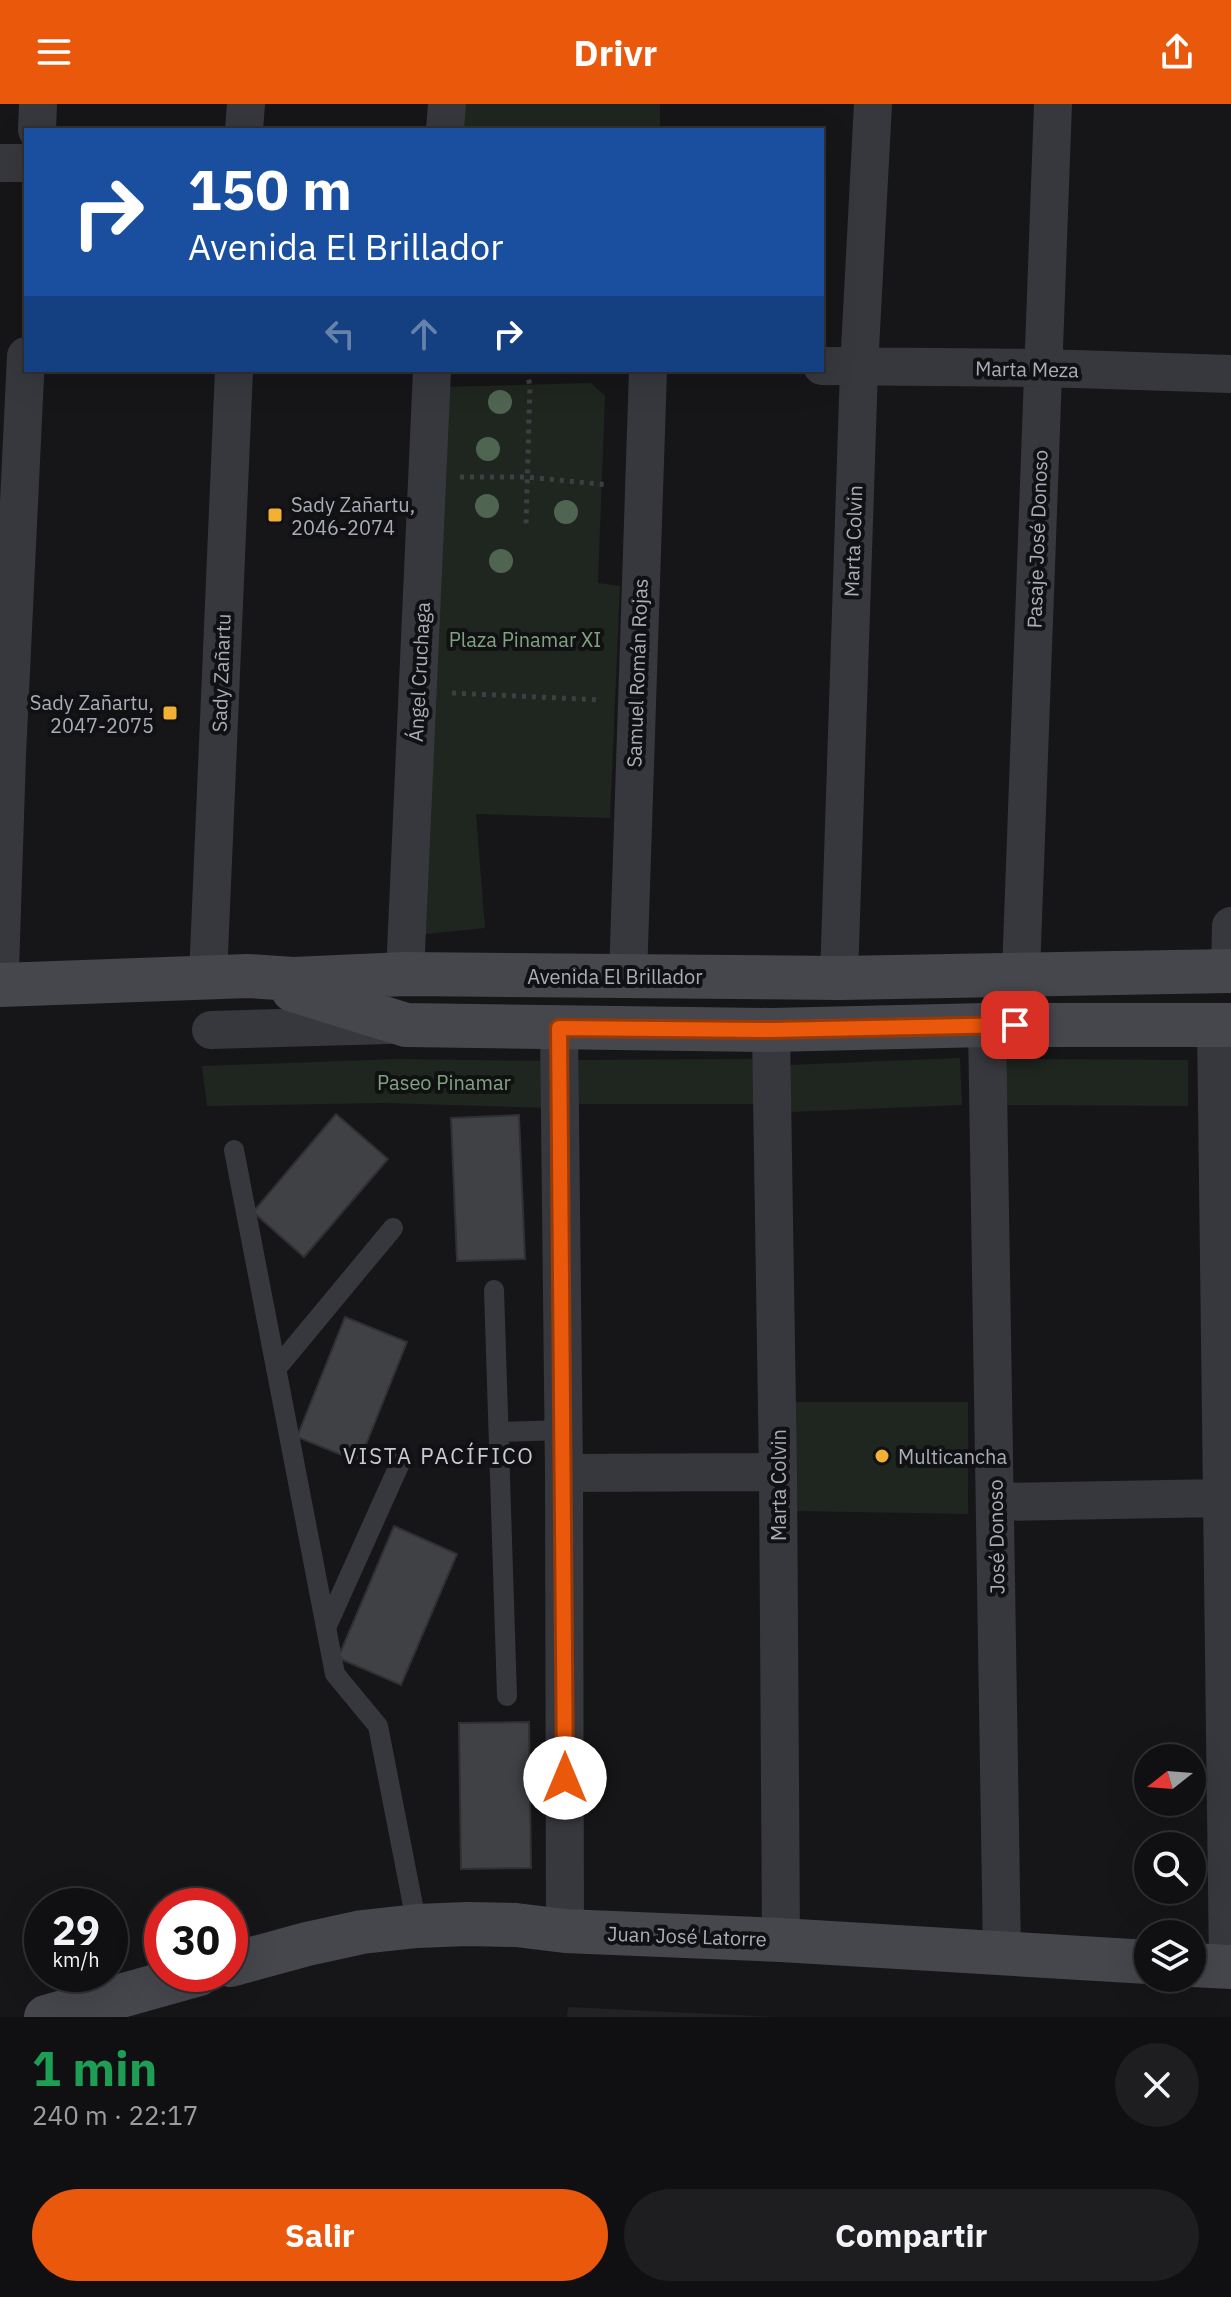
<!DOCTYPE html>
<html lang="es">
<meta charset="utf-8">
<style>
:root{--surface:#101012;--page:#1e1e20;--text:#f1f3f6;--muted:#9c9d9f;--line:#303032;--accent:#ea580c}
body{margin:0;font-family:"IBM Plex Sans",sans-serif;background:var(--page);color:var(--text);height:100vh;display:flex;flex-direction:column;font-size:30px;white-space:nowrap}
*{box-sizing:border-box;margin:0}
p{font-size:26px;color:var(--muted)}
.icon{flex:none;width:44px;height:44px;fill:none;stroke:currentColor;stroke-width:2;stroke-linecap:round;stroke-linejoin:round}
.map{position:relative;height:1913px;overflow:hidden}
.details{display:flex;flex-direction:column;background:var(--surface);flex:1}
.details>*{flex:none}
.top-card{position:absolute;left:24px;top:24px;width:800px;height:244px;border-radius:0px;box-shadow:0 8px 32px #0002,0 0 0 2px var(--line);background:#1a4fa0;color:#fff;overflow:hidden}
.needle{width:52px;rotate:253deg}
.controls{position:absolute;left:1134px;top:1640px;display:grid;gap:16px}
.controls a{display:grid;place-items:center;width:72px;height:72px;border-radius:50%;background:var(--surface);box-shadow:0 8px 32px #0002,0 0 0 2px var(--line);font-size:40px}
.speed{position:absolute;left:24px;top:1784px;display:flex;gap:16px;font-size:40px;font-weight:700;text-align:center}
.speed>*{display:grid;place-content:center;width:104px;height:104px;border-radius:50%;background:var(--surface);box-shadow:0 8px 32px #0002,0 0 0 2px var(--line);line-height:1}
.speed small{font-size:20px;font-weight:400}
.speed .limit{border:12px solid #d22;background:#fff;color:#111}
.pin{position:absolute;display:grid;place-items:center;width:68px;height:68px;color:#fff;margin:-34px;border-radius:16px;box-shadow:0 4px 12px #0006}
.me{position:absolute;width:88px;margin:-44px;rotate:0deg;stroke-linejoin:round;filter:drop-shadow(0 0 6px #0008)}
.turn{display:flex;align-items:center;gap:28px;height:168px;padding:0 32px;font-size:36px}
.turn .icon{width:104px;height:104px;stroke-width:2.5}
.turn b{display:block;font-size:56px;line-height:68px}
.lanes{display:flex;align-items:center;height:76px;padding:0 32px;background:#0003;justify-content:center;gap:40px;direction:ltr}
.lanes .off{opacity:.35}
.round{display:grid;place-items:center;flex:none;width:84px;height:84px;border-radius:42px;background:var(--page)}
.overview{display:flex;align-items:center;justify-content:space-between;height:136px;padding:0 32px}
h1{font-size:48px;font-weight:800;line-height:60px;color:#1e9e55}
.cta{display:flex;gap:16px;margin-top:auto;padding:16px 32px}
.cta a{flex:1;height:92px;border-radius:48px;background:var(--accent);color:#fff;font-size:32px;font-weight:800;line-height:92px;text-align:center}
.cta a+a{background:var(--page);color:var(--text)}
header{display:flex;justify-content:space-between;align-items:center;height:104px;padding:0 32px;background:var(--accent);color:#fff;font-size:36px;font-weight:800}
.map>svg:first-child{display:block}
.built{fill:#222225}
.green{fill:#1e261f}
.building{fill:#404145;stroke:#303034;stroke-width:2}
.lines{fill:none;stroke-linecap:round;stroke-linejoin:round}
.path{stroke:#3d3f44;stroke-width:5;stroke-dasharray:4 6;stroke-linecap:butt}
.lane{stroke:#37383d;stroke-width:20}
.street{stroke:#37383d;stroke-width:38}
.secondary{stroke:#45474d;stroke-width:44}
.tree{fill:#506452}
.route-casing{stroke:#983908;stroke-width:20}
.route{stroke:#ea580c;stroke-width:14}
.poi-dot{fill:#f2b134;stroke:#111113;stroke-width:3}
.labels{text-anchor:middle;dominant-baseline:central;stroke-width:8;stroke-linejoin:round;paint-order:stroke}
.street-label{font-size:20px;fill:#a8adb8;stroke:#111113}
.poi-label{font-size:20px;fill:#a8adb8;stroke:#111113;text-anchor:start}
.park-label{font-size:20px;fill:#7fa381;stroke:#111113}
.neighbourhood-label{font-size:22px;letter-spacing:2px;fill:#c9ccd4;stroke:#111113}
</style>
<header><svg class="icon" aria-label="menu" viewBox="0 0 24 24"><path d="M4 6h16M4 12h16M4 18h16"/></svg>Drivr<svg class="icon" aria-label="share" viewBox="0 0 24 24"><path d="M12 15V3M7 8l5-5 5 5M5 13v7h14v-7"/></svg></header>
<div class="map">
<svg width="1231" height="1913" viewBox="0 0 1231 1913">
<rect width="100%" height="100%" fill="#161618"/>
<path class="built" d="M568,1903L775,1913H567Z"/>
<path class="green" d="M463,0H660V26H461Z
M591,279L605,292L598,479L620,482L610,714L476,710L485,824L425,830L444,283Z
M960,954L962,1001L791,1008L789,961Z
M397,955L547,957L548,1004L384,999L207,1002L202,962Z
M755,955V1000H572L571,956Z
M995,955L1188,956V1002L995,1001Z
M796,1298H968V1410L796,1407Z"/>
<path class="building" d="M336,1010L388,1055L304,1153L253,1108Z
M519,1011L525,1155L457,1157L451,1014Z
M345,1213L407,1238L359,1358L297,1333Z
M394,1422L457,1450L401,1581L338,1554Z
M529,1618L531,1764L461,1765L459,1619Z"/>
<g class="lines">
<path class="path" d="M526,266L530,281L526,421
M460,373H527L609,381
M452,589L602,596"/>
<path class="lane" d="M234,1046L335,1570L378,1622L417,1822
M494,1186L507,1592
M276,1265L393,1124
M499,1328L563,1326
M326,1524L401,1357"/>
<path class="street" d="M37,26L38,0
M244,26L246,0
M445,26L447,0
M0,59H26
M822,262L1043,264L1231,270
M0,866L7,651L26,252
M1230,867L1231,822
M1021,869L1053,0
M405,870L432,266
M208,873L234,266
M628,873L648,266
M839,874L859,264L873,0
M987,921L1002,1849
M1216,921L1228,1863
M559,924L564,1369L565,1827
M211,926L388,921
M771,926L778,1368L781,1836
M564,1369L778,1368
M996,1398L1222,1394"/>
<path class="secondary" d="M0,881L248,872L293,875L405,870L839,874L1231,867
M293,886L406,921L771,926L987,921H1231
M230,1861L307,1840L362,1828L417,1822L467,1820L516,1821L565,1827L781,1836L1148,1858
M1192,1861L1231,1863
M46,1913L199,1870"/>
</g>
<g class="tree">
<circle cx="500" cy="298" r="12"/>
<circle cx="488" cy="345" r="12"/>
<circle cx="487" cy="402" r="12"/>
<circle cx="566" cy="408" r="12"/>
<circle cx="501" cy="457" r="12"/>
</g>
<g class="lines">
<defs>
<path id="route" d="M565,1674L559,924L771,926L1015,921"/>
</defs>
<use href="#route" class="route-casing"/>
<use href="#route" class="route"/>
</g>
<g class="poi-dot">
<rect x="267" y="403" width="16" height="16" rx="4"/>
<rect x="162" y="601" width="16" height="16" rx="4"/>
<circle cx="882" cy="1352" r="8"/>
</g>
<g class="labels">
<g class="street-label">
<text transform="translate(1027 265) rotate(1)">Marta Meza</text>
<text transform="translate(1037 435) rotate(-88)">Pasaje José Donoso</text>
<text transform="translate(853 437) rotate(-88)">Marta Colvin</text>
<text transform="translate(419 568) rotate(-87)">Ángel Cruchaga</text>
<text transform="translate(221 569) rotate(-88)">Sady Zañartu</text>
<text transform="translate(637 569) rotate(-88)">Samuel Román Rojas</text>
<text x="615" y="872">Avenida El Brillador</text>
<text transform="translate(778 1381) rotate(-90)">Marta Colvin</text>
<text transform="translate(996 1433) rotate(-91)">José Donoso</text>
<text transform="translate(687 1832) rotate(2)">Juan José Latorre</text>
</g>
<g class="poi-label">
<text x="291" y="400">Sady Zañartu,<tspan x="291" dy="23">2046-2074</tspan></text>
<text x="154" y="598" text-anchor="end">Sady Zañartu,<tspan x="154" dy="23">2047-2075</tspan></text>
<text x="898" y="1352">Multicancha</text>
</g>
<g class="park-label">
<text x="525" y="535">Plaza Pinamar XI</text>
<text x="444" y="978">Paseo Pinamar</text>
</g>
<g class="neighbourhood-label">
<text x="439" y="1351">VISTA PACÍFICO</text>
</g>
</g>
</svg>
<div class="controls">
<a><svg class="needle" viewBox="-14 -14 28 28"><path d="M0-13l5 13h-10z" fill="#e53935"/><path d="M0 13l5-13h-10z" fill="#9c9d9f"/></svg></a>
<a><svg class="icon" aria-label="search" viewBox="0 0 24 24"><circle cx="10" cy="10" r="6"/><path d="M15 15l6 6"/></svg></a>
<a><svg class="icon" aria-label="layers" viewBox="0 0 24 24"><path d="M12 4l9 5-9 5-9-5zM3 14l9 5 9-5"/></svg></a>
</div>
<div class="speed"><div>29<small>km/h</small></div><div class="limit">30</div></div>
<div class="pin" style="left:1015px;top:921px;background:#d93025"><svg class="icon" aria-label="arrive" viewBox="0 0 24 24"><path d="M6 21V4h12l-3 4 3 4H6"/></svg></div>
<svg class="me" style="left:565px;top:1674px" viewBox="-20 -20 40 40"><circle r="19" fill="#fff"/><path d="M0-13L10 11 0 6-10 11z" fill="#ea580c"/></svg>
<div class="top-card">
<div class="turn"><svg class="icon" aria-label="right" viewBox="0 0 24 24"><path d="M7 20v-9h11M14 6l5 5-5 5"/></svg><div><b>150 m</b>Avenida El Brillador</div></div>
<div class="lanes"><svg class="icon off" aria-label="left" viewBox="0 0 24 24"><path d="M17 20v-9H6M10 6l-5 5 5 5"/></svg><svg class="icon off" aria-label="ahead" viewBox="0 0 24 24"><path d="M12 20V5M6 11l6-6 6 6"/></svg><svg class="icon" aria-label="right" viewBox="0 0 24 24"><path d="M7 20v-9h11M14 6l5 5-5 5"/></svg></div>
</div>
</div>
<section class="details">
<div class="overview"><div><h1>1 min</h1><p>240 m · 22:17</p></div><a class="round"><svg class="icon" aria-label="close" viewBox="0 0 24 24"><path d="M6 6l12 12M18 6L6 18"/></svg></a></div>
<div class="cta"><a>Salir</a><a>Compartir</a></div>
</section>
